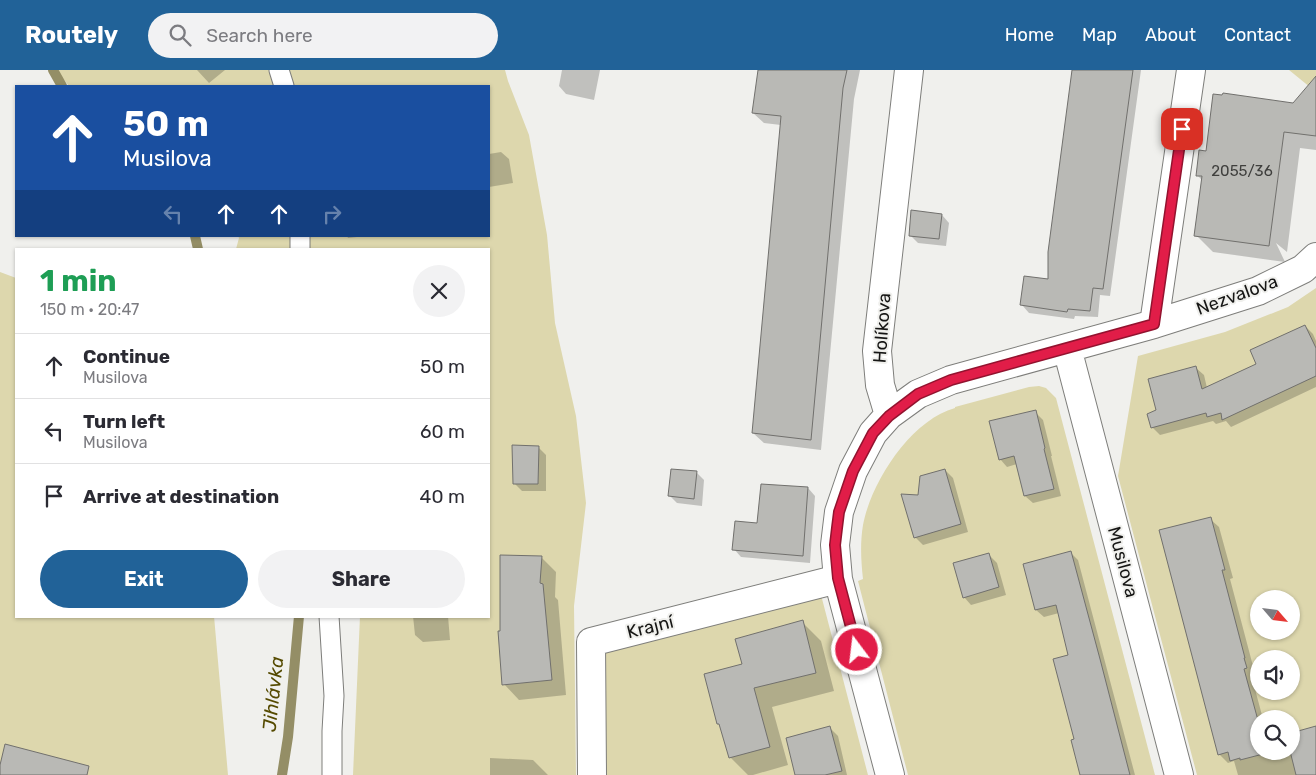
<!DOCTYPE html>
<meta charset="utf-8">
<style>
:root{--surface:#fff;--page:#f2f2f3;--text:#2b2b33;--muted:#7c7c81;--line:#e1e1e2;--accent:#216298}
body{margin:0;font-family:Rubik,sans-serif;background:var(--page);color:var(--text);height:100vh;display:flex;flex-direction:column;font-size:19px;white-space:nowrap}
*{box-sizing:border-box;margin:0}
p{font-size:16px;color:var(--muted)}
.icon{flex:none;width:28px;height:28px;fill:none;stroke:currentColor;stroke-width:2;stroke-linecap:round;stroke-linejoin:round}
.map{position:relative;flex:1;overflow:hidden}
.panel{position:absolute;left:15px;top:178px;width:475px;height:370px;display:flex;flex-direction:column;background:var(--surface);border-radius:0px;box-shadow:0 1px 4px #0004}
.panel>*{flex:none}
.hud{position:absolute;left:15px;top:15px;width:475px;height:152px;border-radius:0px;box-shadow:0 1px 4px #0004;background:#1a4fa0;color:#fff;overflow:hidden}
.needle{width:32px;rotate:118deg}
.tools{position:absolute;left:1250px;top:520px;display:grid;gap:10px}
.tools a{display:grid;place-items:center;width:50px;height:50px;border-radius:50%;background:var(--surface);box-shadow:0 1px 4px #0004;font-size:25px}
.pin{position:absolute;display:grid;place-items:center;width:42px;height:42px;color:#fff;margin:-21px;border-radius:10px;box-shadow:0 2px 8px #0006}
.me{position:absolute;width:55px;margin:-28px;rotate:345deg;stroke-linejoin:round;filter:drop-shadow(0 0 4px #0008)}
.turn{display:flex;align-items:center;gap:18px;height:105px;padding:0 25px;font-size:22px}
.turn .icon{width:65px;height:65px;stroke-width:2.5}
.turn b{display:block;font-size:35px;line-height:42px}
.lanes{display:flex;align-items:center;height:48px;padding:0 25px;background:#0003;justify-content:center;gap:25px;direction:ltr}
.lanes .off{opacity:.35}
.round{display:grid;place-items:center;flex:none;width:52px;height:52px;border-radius:26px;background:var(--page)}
.overview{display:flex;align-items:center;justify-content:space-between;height:85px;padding:0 25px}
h1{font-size:30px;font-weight:700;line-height:38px;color:#1e9e55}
.action{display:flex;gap:10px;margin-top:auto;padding:10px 25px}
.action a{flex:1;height:58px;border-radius:30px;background:var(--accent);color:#fff;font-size:20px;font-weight:700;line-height:58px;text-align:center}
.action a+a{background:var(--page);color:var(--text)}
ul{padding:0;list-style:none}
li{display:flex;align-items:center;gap:15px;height:65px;padding:0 25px;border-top:1px solid var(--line)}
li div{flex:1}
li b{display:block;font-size:19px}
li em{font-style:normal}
header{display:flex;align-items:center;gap:30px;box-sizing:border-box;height:70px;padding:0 25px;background:var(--accent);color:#fff}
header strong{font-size:24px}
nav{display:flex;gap:28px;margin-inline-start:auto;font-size:18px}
.search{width:350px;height:45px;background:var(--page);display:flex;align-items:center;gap:12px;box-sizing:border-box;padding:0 18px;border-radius:28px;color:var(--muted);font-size:19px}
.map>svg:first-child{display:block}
.green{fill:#ddd7ad;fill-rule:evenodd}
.shadow{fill:#0003}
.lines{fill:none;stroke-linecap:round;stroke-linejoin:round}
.stream{stroke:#948e66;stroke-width:10}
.building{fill:#b9b9b5;stroke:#71706d}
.service-casing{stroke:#7e7e7b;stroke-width:21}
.minor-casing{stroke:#7e7e7b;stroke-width:30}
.service{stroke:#fff;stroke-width:19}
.minor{stroke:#fff;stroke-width:28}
.route-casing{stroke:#92132f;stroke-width:12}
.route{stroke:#e11d48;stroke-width:9}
.labels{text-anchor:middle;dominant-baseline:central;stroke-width:4;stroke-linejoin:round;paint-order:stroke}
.number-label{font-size:15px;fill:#3f3f3d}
.street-label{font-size:18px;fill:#161615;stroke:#f0f0ed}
.water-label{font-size:19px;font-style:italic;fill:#554a00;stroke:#f0f0ed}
</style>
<header>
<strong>Routely</strong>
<div class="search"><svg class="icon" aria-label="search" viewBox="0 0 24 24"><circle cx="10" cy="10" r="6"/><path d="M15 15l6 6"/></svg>Search here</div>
<nav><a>Home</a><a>Map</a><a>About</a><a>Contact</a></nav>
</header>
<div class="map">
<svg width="1316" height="705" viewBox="0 0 1316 705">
<rect width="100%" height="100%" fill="#f0f0ed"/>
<path class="green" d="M56,0H505L508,11L529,65L547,165L555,253L576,346L586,433L574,536L576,705H353L360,546H489V179H236L239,168L238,166H489V16H69Z
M1289,0H1316V22Z
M0,202L16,208V546H214L228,705H0Z
M1316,218V705H1197L1118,406L1138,286L1225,262L1288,237ZM1259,529H1291V561H1259ZM1259,589H1291V621H1259ZM1259,649H1291V681H1259Z
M1039,316L1046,318L1056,328L1155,705H908L858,511L863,509C861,491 860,473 863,455C871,412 911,350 955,338V337L1029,317Z
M820,521L868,705H606L603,583Z"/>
<path class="shadow" d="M197,0H225L209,13Z
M562,0H600L594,30L566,24L559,16Z
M779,0H860L854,29L821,380L764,373L753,363L781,55L764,53L753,43Z
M1074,0H1141L1110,226L1100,225L1098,247L1075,246L1074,249L1029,243L1022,235L1049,211Z
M1316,8V80L1300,78L1287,182L1276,173L1285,192L1213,182L1196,165L1203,111L1197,105L1207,82L1294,34Z
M501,82L509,89L513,113L489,117V84Z
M942,145L949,153L946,176L918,173L910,165Z
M347,166H366L348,168Z
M1305,256L1313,264L1316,271V317L1231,357L1226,351L1216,354L1213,351L1160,365L1152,357L1158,340L1196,298L1204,305L1207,318L1258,295Z
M1035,342L1043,350L1052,386H1051L1061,426L1033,433L1025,426L1017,394L1007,397L1000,389Z
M538,377L546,385V421H522L514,413Z
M945,400L953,408L968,462L923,475L915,467Z
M696,402L704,410L702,436L677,433L670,426Z
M808,418L815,426L810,493L741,487L734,479L758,454Z
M1210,449L1219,457L1233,508L1230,509L1253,596L1252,597L1255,607L1252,608L1263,649H1259V681H1291L1316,658V705H1238L1234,691L1228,693L1219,684Z
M1071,483L1078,490L1135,705H1082L1075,670L1069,586L1059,543L1044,547L1036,540Z
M989,485L997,493L1006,525L971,535L964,527Z
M541,487L556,502L555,527L558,530L566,625L519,630L504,614L501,562Z
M413,546H448L450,570L423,572L415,565Z
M802,552L821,571L834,621L772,637L788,695L753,705H748L730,687L721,656L718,653L743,595Z
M830,658L838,666L847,705H796Z
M490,688L533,690L548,705H490Z"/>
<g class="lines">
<path class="stream" d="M53,0L62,16
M195,166L198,179
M282,705L288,667L299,546"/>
</g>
<path class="building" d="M758,0H847L843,18L811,370L752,363L781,46L752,43Z
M1072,0H1133L1103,219L1093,218L1090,241L1068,239L1067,242L1020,235L1024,206L1048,209V182Z
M1316,6V66L1284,62L1269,176L1194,166L1202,106H1196L1199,80L1206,81L1213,24L1222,25L1223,23L1293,33Z
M911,140L942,144L939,169L909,166Z
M1305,255L1316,278V306L1222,350L1221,343L1207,347L1206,343L1151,358L1147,344L1156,340L1148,309L1196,296L1202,319L1256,294L1250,280Z
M1036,340L1045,378L1044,379L1054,419L1024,426L1014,386L999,390L989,351Z
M512,375L539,376L538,414H513Z
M671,399L697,401L694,429L668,426Z
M945,399L961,454L914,468L901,424L918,425L920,406Z
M761,414L808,417L803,486L732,480L735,451L757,453Z
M1211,447L1225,500H1222L1245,588H1244L1247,598L1244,599L1259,654V681H1266L1267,683L1240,690V688L1230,691L1228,682L1218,685L1159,460Z
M1071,481L1100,589L1130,705H1080L1071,670L1074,669L1053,589L1068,585L1056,535L1035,540L1023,494Z
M989,483L999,517L963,528L953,493Z
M500,485L542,486L540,513L543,514L552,610L502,615L498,561H500Z
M803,550L816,603L754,618L770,677L729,688L719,654H717L704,604L742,594L735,569Z
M830,656L842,701L825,705H795L786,668Z
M1316,656V705H1296L1290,681H1291V663Z
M5,674L89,696L87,705H0V695Z"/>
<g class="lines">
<defs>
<path id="service" d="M279,0L284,16
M300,166V179
M329,546L334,626L332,661V705"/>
<path id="minor" d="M1154,254L1258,221L1303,199L1316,187
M1067,278L1179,705
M889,345L918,324L951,310L1154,254L1191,0
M592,705L591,572L838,509
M890,705L838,509L835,475L839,442L853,401L873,363L889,345L880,315L877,281L909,0"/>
</defs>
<use href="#service" class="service-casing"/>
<use href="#minor" class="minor-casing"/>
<use href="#service" class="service"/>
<use href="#minor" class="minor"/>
</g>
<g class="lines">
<defs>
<path id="route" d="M857,580L838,508L835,475L837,458L839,442L853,401L873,363L889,346L918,324L951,310L1154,254L1182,59"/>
</defs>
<use href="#route" class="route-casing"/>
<use href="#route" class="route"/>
</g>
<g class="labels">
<g class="number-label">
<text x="1242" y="101">2055/36</text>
</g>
<g class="street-label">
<text transform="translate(1237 225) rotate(-20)">Nezvalova</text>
<text transform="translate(882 258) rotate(-86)">Holíkova</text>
<text transform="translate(1123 492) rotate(75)">Musilova</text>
<text transform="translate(650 557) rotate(-14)">Krajní</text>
</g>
<g class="water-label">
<text transform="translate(273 624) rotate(-84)">Jihlávka</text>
</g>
</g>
</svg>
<div class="tools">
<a><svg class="needle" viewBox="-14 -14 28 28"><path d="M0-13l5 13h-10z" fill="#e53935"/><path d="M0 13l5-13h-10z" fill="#7c7c81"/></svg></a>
<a><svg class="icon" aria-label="sound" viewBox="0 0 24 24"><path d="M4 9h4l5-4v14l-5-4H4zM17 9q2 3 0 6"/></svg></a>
<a><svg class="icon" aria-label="search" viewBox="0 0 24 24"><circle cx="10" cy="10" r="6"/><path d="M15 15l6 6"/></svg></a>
</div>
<div class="pin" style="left:1182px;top:59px;background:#d93025"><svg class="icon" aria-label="arrive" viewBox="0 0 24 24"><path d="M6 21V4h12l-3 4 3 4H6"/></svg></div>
<svg class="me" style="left:857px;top:580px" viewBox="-20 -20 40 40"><circle r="17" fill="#e11d48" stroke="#fff" stroke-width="3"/><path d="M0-11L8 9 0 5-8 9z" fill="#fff"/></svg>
<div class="hud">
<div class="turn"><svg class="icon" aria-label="ahead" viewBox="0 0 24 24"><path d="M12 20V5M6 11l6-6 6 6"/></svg><div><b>50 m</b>Musilova</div></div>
<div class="lanes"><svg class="icon off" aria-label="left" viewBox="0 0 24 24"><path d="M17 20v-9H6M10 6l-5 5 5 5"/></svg><svg class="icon" aria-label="ahead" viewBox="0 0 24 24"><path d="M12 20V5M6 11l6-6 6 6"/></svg><svg class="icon" aria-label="ahead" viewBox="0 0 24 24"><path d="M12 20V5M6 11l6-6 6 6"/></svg><svg class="icon off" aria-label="right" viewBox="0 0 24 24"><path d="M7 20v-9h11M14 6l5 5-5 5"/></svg></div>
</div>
<section class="panel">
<div class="overview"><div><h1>1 min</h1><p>150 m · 20:47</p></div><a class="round"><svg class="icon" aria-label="close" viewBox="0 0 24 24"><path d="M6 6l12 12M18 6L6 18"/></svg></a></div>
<ul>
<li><svg class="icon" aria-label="ahead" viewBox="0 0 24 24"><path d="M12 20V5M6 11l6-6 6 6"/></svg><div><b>Continue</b><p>Musilova</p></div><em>50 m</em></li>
<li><svg class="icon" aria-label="left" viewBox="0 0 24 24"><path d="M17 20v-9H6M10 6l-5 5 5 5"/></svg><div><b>Turn left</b><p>Musilova</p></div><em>60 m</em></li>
<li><svg class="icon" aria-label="arrive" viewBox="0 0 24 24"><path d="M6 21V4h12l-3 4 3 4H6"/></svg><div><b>Arrive at destination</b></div><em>40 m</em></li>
</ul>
<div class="action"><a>Exit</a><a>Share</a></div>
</section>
</div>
